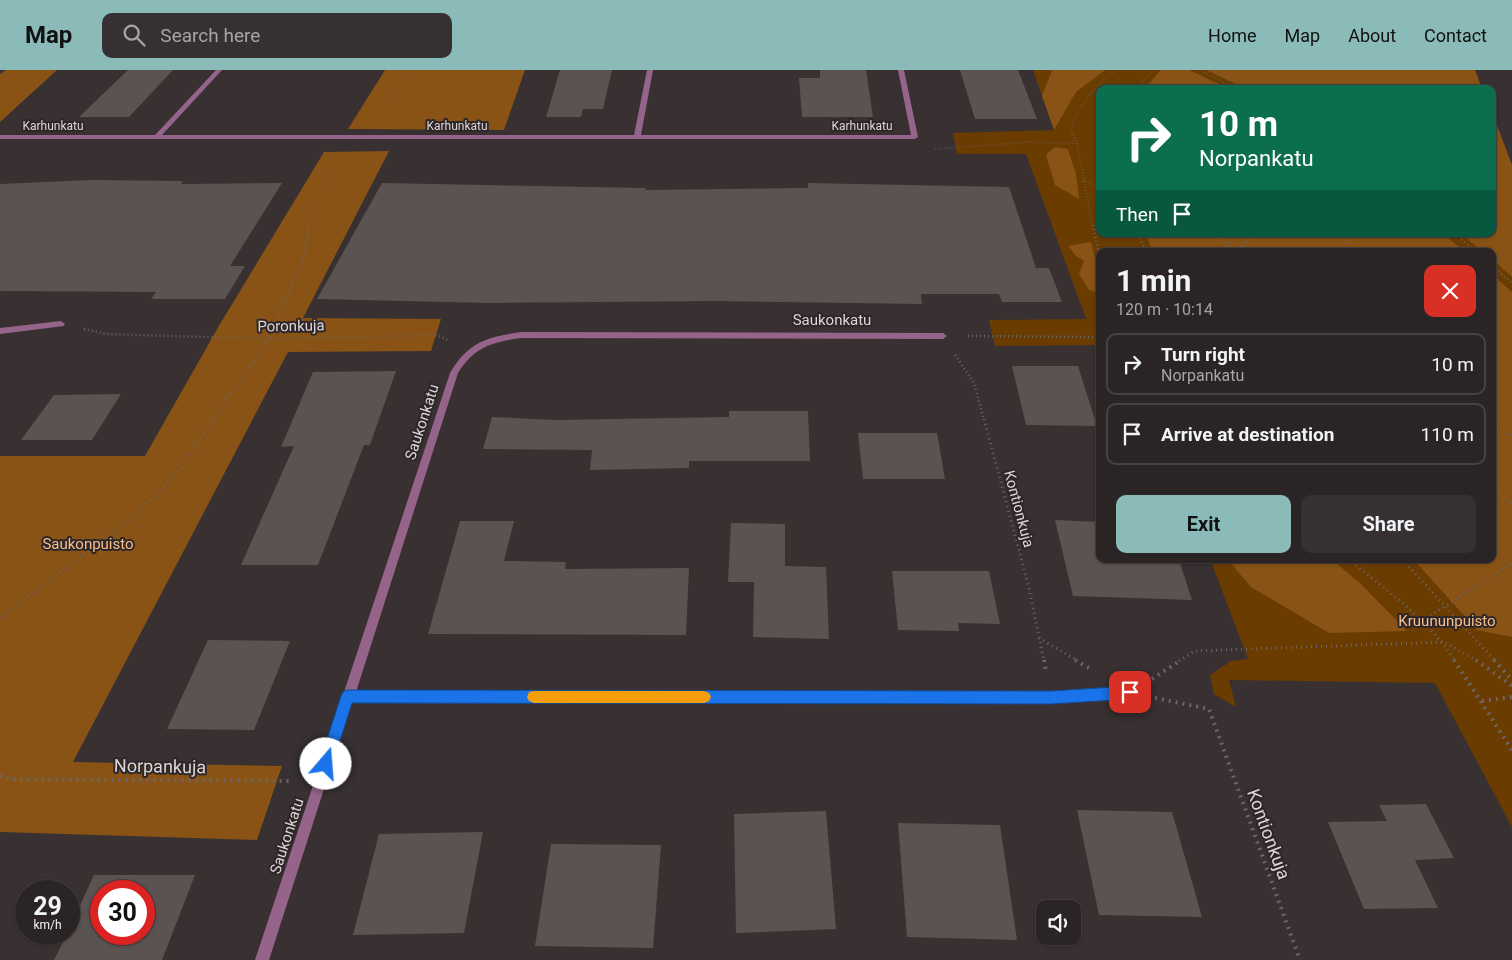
<!DOCTYPE html>
<meta charset="utf-8">
<style>
:root{--surface:#2a2425;--page:#363032;--text:#f1f3f6;--muted:#a5a4a7;--line:#464142;--accent:#8bbbb9}
body{margin:0;font-family:Roboto,sans-serif;background:var(--page);color:var(--text);height:100vh;display:flex;flex-direction:column;font-size:19px;white-space:nowrap}
*{box-sizing:border-box;margin:0}
p{font-size:16px;color:var(--muted)}
.icon{flex:none;width:28px;height:28px;fill:none;stroke:currentColor;stroke-width:2;stroke-linecap:round;stroke-linejoin:round}
.map{position:relative;flex:1;overflow:hidden}
.details{position:absolute;left:1096px;top:178px;width:400px;height:315px;display:flex;flex-direction:column;background:var(--surface);border-radius:10px;box-shadow:0 1px 4px #0004,0 0 0 1px var(--line)}
.details>*{flex:none}
.hud{position:absolute;left:1096px;top:15px;width:400px;height:152px;border-radius:10px;box-shadow:0 1px 4px #0004,0 0 0 1px var(--line);background:#0b6e4f;color:#fff;overflow:hidden}
.tools{position:absolute;left:1036px;top:830px;display:grid;gap:10px}
.tools a{display:grid;place-items:center;width:45px;height:45px;border-radius:10px;background:var(--surface);box-shadow:0 1px 4px #0004,0 0 0 1px var(--line);font-size:25px}
.speed{position:absolute;left:15px;top:810px;display:flex;gap:10px;font-size:25px;font-weight:700;text-align:center}
.speed>*{display:grid;place-content:center;width:65px;height:65px;border-radius:50%;background:var(--surface);box-shadow:0 1px 4px #0004,0 0 0 1px var(--line);line-height:1}
.speed small{font-size:12px;font-weight:400}
.speed .limit{border:8px solid #d22;background:#fff;color:#111}
.pin{position:absolute;display:grid;place-items:center;width:42px;height:42px;color:#fff;margin:-21px;border-radius:10px;box-shadow:0 2px 8px #0006}
.me{position:absolute;width:55px;margin:-28px;rotate:18deg;stroke-linejoin:round;filter:drop-shadow(0 0 4px #0008)}
.turn{display:flex;align-items:center;gap:18px;height:105px;padding:0 20px;font-size:22px}
.turn .icon{width:65px;height:65px;stroke-width:2.5}
.turn b{display:block;font-size:35px;line-height:42px}
.then{display:flex;align-items:center;height:48px;padding:0 20px;background:#0003;gap:10px;font-size:19px}
.round{display:grid;place-items:center;flex:none;width:52px;height:52px;border-radius:10px;background:var(--page)}
.head{display:flex;align-items:center;justify-content:space-between;height:85px;padding:0 20px}
h1{font-size:30px;font-weight:700;line-height:38px}
.primary-button{display:flex;gap:10px;margin-top:auto;padding:10px 20px}
.primary-button a{flex:1;height:58px;border-radius:10px;background:var(--accent);color:#111;font-size:20px;font-weight:700;line-height:58px;text-align:center}
.primary-button a+a{background:var(--page);color:var(--text)}
ul{padding:0;list-style:none}
li{display:flex;align-items:center;gap:15px;height:62px;margin:0 10px 8px;padding:0 10px;border:2px solid var(--line);border-radius:10px}
li div{flex:1}
li b{display:block;font-size:19px}
li em{font-style:normal}
header{display:flex;align-items:center;gap:30px;box-sizing:border-box;height:70px;padding:0 25px;background:var(--accent);color:#111}
header strong{font-size:24px}
nav{display:flex;gap:28px;margin-inline-start:auto;font-size:18px}
.search{width:350px;height:45px;background:var(--page);display:flex;align-items:center;gap:12px;box-sizing:border-box;padding:0 18px;border-radius:10px;color:var(--muted);font-size:19px}
.map>svg:first-child{display:block}
.green{fill:#6a3c00}
.forest{fill:#885315}
.building{fill:#5b5351;fill-rule:evenodd}
.lines{fill:none;stroke-linecap:round;stroke-linejoin:round}
.path-far3{stroke:#6d6667;stroke-width:2;stroke-dasharray:0.5 2.5;stroke-linecap:butt}
.path-far2{stroke:#6d6667;stroke-width:2.5;stroke-dasharray:1 3;stroke-linecap:butt}
.path-far1{stroke:#6d6667;stroke-width:3;stroke-dasharray:1 4;stroke-linecap:butt}
.path{stroke:#6d6667;stroke-width:4;stroke-dasharray:2 5;stroke-linecap:butt}
.street{fill:#96648a;fill-rule:evenodd}
.route{fill:#1a73e8;stroke:#114b97}
.slow{fill:#f59e0b}
.labels{text-anchor:middle;dominant-baseline:central;stroke-width:4;stroke-linejoin:round;paint-order:stroke}
.far-street-label{font-size:12px;fill:#dbd6d7;stroke:#2e2628}
.street-label{font-size:15px;fill:#dbd6d7;stroke:#2e2628}
.park-label{font-size:15px;fill:#f7c08b;stroke:#2e2628}
.near-street-label{font-size:18px;fill:#dbd6d7;stroke:#2e2628}
</style>
<header>
<strong>Map</strong>
<div class="search"><svg class="icon" aria-label="search" viewBox="0 0 24 24"><circle cx="10" cy="10" r="6"/><path d="M15 15l6 6"/></svg>Search here</div>
<nav><a>Home</a><a>Map</a><a>About</a><a>Contact</a></nav>
</header>
<div class="map">
<svg width="1512" height="890" viewBox="0 0 1512 890">
<rect width="100%" height="100%" fill="#383031"/>
<path class="green" d="M1033,0H1475L1482,19H1100V164H1492L1493,45L1512,95V757L1435,613L1229,610L1236,637L1214,624L1210,605L1231,591L1248,589L1210,489H1492V181H1100V275L995,276L989,250L1086,249L1026,84H957L953,63L1054,60Z"/>
<path class="forest" d="M6,0H57L0,52V4Z
M385,0H525L504,60L348,59Z
M1052,0H1105L1076,22L1054,60L1042,26Z
M1161,0H1189L1230,19H1144Z
M1206,0H1475L1482,19H1246Z
M1493,45L1512,95V207L1493,190L1492,181H1482L1461,164H1492Z
M1055,77L1068,79L1076,104L1079,129L1055,115L1046,85Z
M389,81L303,248L441,249L431,281L288,282L73,692L282,696L257,770L0,762V386H145L220,254L324,82Z
M1146,164H1443L1464,181H1152Z
M1091,172L1100,210V223L1089,220L1079,204L1084,191L1076,186L1068,176Z
M1493,205L1512,222V567L1477,560L1413,489H1492Z
M1227,489H1331L1360,513L1407,561L1329,563L1251,517Z"/>
<path class="building" d="M128,0H173L129,47H79Z
M560,0H612L603,39H583L581,47H546Z
M820,0H866L873,47H802L799,8H820Z
M960,0H1018L1037,49H975Z
M91,110L183,111L181,114L282,113L230,196H245L225,229H151L156,222L0,221V114Z
M382,113L646,118L645,120L808,118V113L1009,117L1036,198H1049L1062,232H1002L999,224H921L922,234L717,231L489,233L317,229Z
M1012,296H1078L1097,356L1026,355Z
M396,301L370,375H364L318,495H241L294,376L281,377L313,302Z
M121,324L92,370H21L54,325Z
M729,341H808L810,391H689V398L590,400L592,380L483,379L492,347L556,350L729,347Z
M858,363H937L945,409H863Z
M1055,450L1100,452V489L1179,490L1192,530L1073,526Z
M460,451H514L504,491L566,492L565,499L689,498L686,565L428,564Z
M731,453L785,454V496L826,497L829,569L753,567L754,512H728Z
M892,501H989L1000,554L958,553L959,561L898,560Z
M208,570L290,571L254,660L167,659Z
M1426,734L1454,788L1415,790L1438,838L1364,839L1328,752L1387,751L1379,735Z
M1077,740L1172,742L1202,847L1099,845Z
M826,741L836,859L736,863L734,744Z
M898,753L1000,755L1017,870L907,867Z
M483,762L464,863L353,865L379,764Z
M551,774L661,775L653,878L535,876Z
M94,805H195L162,890H54L67,864H69V859ZM101,821H144V864H101Z"/>
<g class="lines">
<path class="path-far3" d="M1199,0L1239,19
M1134,19L1154,0
M377,42L391,29L407,0
M935,79L1030,72L1077,74
M1083,111L1100,117
M308,156L322,119L338,91
M1093,156L1077,74L1071,60C1080,32 1093,18 1116,0"/>
<path class="path-far2" d="M1093,155L1100,189
M1139,164L1145,181
M1213,164L1238,181
M1455,164L1475,181
M1237,179L1257,164
M1343,181L1347,177V164
M1492,196L1512,213
M84,259L107,264L268,269L437,265L448,270
M968,266L1100,267
M955,285L974,313L984,350
M213,350L268,269L303,190L309,155"/>
<path class="path-far1" d="M984,349L1029,518L1044,591
M1492,358L1512,366
M1492,416L1512,434
M1348,489C1386,520 1429,550 1455,591
M1402,489L1495,591
M0,547L139,442L181,398L214,349
M1422,551L1512,493
M1039,568L1078,591
M1179,591L1195,581L1443,572L1478,591"/>
<path class="path" d="M1044,590L1046,602
M1075,590L1089,598
M1454,590L1512,680
M1476,590L1512,616
M1494,590L1512,610
M1152,609L1181,590
M1155,628L1209,639L1300,890
M1482,631L1512,627
M0,706L9,709L292,711"/>
<path class="street" d="M216,0H222L162,65H634L647,0H653L641,65H911L898,0H904L918,67L915,69H0V65H155Z
M61,251L65,254L64,256L0,264V258Z
M521,262L943,263L947,266L943,269L521,268C492,272 474,277 458,303L356,622L1051,623L1130,617L1134,618L1136,622L1134,626L1051,633L352,632L269,890H255L450,303C468,272 487,267 521,262Z"/>
</g>
<path class="route" d="M1130,616L1135,618L1137,622L1135,627L1130,629L1051,634L352,633L331,699L326,701L321,699L319,694L341,626L343,622L347,620L1051,621Z"/>
<path class="slow" d="M534,621H704L709,623L711,627L709,631L704,633H534L529,631L527,627L529,622Z"/>
<g class="labels">
<g class="far-street-label">
<text x="53" y="56">Karhunkatu</text>
<text x="457" y="56">Karhunkatu</text>
<text x="862" y="56">Karhunkatu</text>
</g>
<g class="street-label">
<text x="832" y="250">Saukonkatu</text>
<text transform="translate(291 256) rotate(-1)">Poronkuja</text>
<text transform="translate(422 352) rotate(-72)">Saukonkatu</text>
<text transform="translate(1019 439) rotate(75)">Kontionkuja</text>
<text transform="translate(287 766) rotate(-72)">Saukonkatu</text>
</g>
<g class="park-label">
<text x="88" y="474">Saukonpuisto</text>
<text x="1447" y="551">Kruununpuisto</text>
</g>
<g class="near-street-label">
<text transform="translate(160 696) rotate(1)">Norpankuja</text>
<text transform="translate(1269 764) rotate(70)">Kontionkuja</text>
</g>
</g>
</svg>
<div class="tools">
<a><svg class="icon" aria-label="sound" viewBox="0 0 24 24"><path d="M4 9h4l5-4v14l-5-4H4zM17 9q2 3 0 6"/></svg></a>
</div>
<div class="speed"><div>29<small>km/h</small></div><div class="limit">30</div></div>
<div class="pin" style="left:1130px;top:622px;background:#d93025"><svg class="icon" aria-label="arrive" viewBox="0 0 24 24"><path d="M6 21V4h12l-3 4 3 4H6"/></svg></div>
<svg class="me" style="left:326px;top:694px" viewBox="-20 -20 40 40"><circle r="19" fill="#fff"/><path d="M0-13L10 11 0 6-10 11z" fill="#1a73e8"/></svg>
<div class="hud">
<div class="turn"><svg class="icon" aria-label="right" viewBox="0 0 24 24"><path d="M7 20v-9h11M14 6l5 5-5 5"/></svg><div><b>10 m</b>Norpankatu</div></div>
<div class="then">Then<svg class="icon" aria-label="arrive" viewBox="0 0 24 24"><path d="M6 21V4h12l-3 4 3 4H6"/></svg></div>
</div>
<section class="details">
<div class="head"><div><h1>1 min</h1><p>120 m · 10:14</p></div><a class="round" style="background:#d93025;color:#fff"><svg class="icon" aria-label="close" viewBox="0 0 24 24"><path d="M6 6l12 12M18 6L6 18"/></svg></a></div>
<ul>
<li><svg class="icon" aria-label="right" viewBox="0 0 24 24"><path d="M7 20v-9h11M14 6l5 5-5 5"/></svg><div><b>Turn right</b><p>Norpankatu</p></div><em>10 m</em></li>
<li><svg class="icon" aria-label="arrive" viewBox="0 0 24 24"><path d="M6 21V4h12l-3 4 3 4H6"/></svg><div><b>Arrive at destination</b></div><em>110 m</em></li>
</ul>
<div class="primary-button"><a>Exit</a><a>Share</a></div>
</section>
</div>
